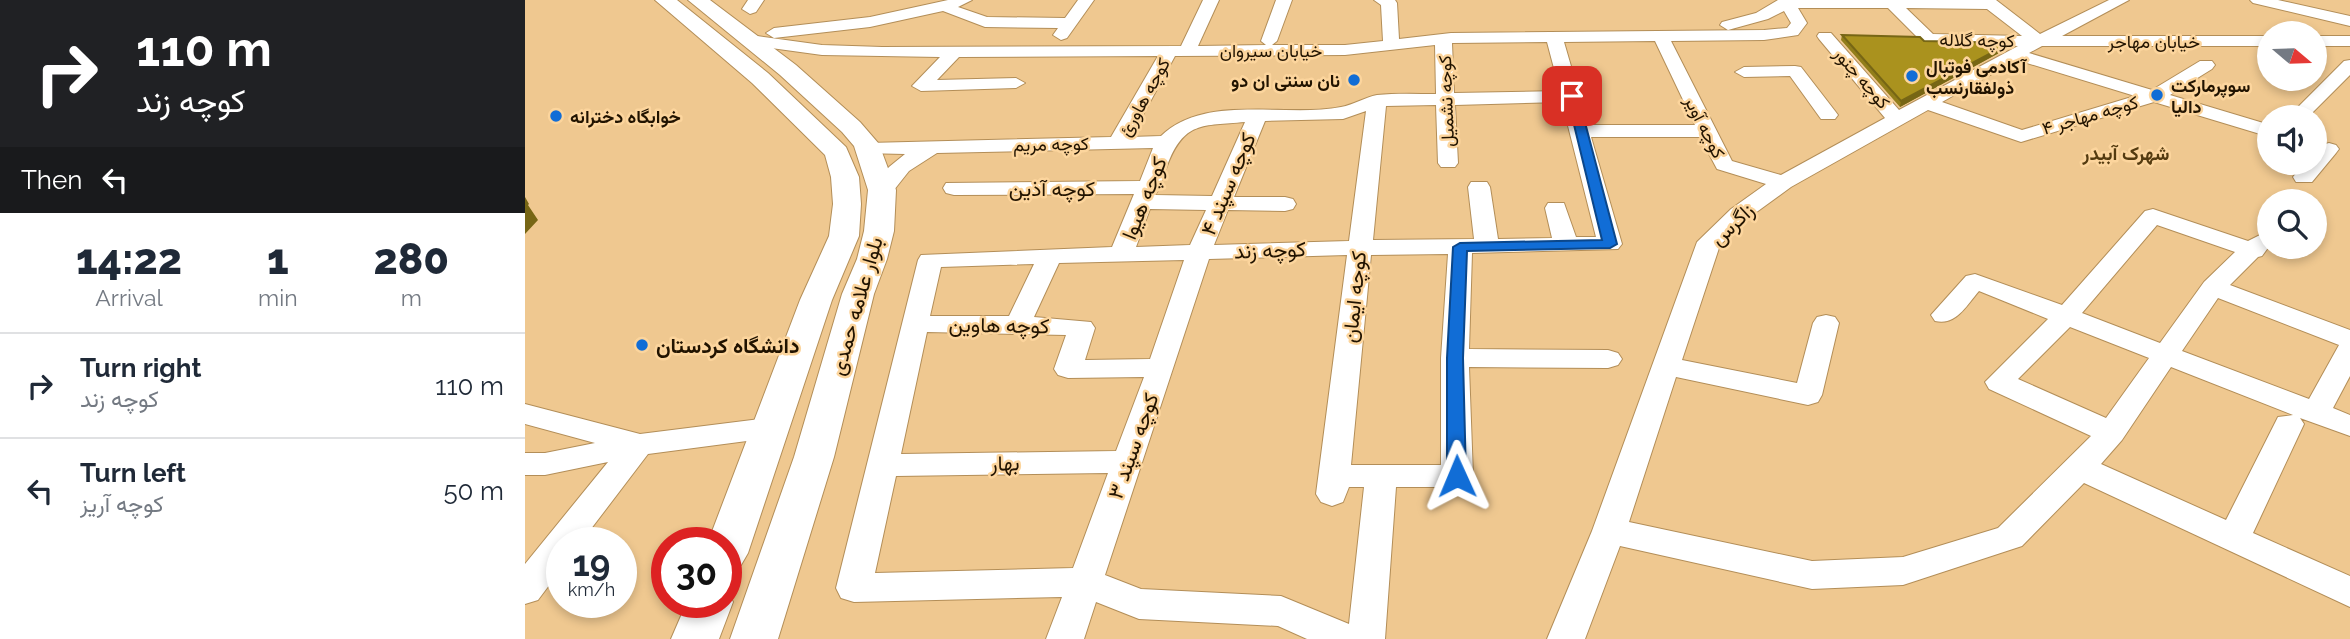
<!DOCTYPE html>
<meta charset="utf-8">
<style>
:root{--surface:#fff;--page:#f2f2f3;--text:#1f2937;--muted:#747a83;--line:#e0e1e3}
body{margin:0;font-family:Raleway,Vazirmatn,sans-serif;background:var(--page);color:var(--text);height:100vh;display:flex;flex-direction:column;font-size:26px;white-space:nowrap}
*{box-sizing:border-box;margin:0}
p{font-size:23px;color:var(--muted)}
.icon{flex:none;width:38px;height:38px;fill:none;stroke:currentColor;stroke-width:2;stroke-linecap:round;stroke-linejoin:round}
.map{position:relative;flex:1;overflow:hidden}
.sheet{display:flex;flex-direction:column;background:var(--surface);width:525px}
.sheet>*{flex:none}
.guide{background:#202124;color:#fff;overflow:hidden}
.needle{width:46px;rotate:109deg}
.fabs{position:absolute;left:1732px;top:21px;display:grid;gap:14px}
.fabs a{display:grid;place-items:center;width:70px;height:70px;border-radius:50%;background:var(--surface);box-shadow:0 4px 10px #0003;font-size:35px}
.speed{position:absolute;left:21px;top:527px;display:flex;gap:14px;font-size:35px;font-weight:700;text-align:center}
.speed>*{display:grid;place-content:center;width:91px;height:91px;border-radius:50%;background:var(--surface);box-shadow:0 4px 10px #0003;line-height:1}
.speed small{font-size:18px;font-weight:400}
.speed .limit{border:10px solid #d22;background:#fff;color:#111}
.pin{position:absolute;display:grid;place-items:center;width:60px;height:60px;color:#fff;margin:-30px;border-radius:14px;box-shadow:0 4px 10px #0006}
.me{position:absolute;width:77px;margin:-38px;rotate:359deg;stroke-linejoin:round;filter:drop-shadow(0 0 5px #0008)}
.turn{display:flex;align-items:center;gap:24px;height:147px;padding:0 21px;font-size:32px}
.turn .icon{width:91px;height:91px;stroke-width:2.5}
.turn b{display:block;font-size:49px;line-height:60px}
.then{display:flex;align-items:center;height:66px;padding:0 21px;background:#0003;gap:14px;font-size:26px}
.eta{display:flex;justify-content:space-evenly;align-items:center;height:119px;text-align:center}
.eta b{font-size:42px;font-weight:800;line-height:49px}
ul{padding:0;list-style:none}
li{display:flex;align-items:center;gap:21px;height:105px;padding:0 21px;border-top:2px solid var(--line)}
li div{flex:1}
li b{display:block;font-size:26px}
li em{font-style:normal}
main{display:flex;flex:1;min-height:0}
.map>svg:first-child{display:block}
.lines{fill:none;stroke-linecap:round;stroke-linejoin:round}
.minor-casing{stroke:#b38e58;stroke-width:2}
.major-casing{stroke:#b38e58;stroke-width:2}
.minor{fill:#fff;fill-rule:evenodd}
.major{fill:#fff;fill-rule:evenodd}
.wall{fill:#927e1a}
.shaded-wall{fill:#776615}
.building{fill:#aa921e;stroke:#776615;stroke-width:2}
.route{fill:#116dd6;stroke:#0b478b;stroke-width:2}
.poi-dot{fill:#116dd6;stroke:#fcd59d;stroke-width:2.5}
.labels{text-anchor:middle;dominant-baseline:central;stroke-width:5;stroke-linejoin:round;paint-order:stroke}
.far-street-label{font-size:18px;fill:#211300;stroke:#fcd59d}
.far-poi-label{font-size:18px;font-weight:bold;fill:#211300;stroke:#fcd59d;text-anchor:start}
.far-neighbourhood-label{font-size:19px;font-weight:bold;fill:#543b10;stroke:#fcd59d}
.street-label{font-size:21px;fill:#211300;stroke:#fcd59d}
.poi-label{font-size:21px;font-weight:bold;fill:#211300;stroke:#fcd59d;text-anchor:start}
</style>
<main>
<section class="sheet">
<div class="guide">
<div class="turn"><svg class="icon" aria-label="right" viewBox="0 0 24 24"><path d="M7 20v-9h11M14 6l5 5-5 5"/></svg><div><b>110 m</b>کوچه زند</div></div>
<div class="then">Then<svg class="icon" aria-label="left" viewBox="0 0 24 24"><path d="M17 20v-9H6M10 6l-5 5 5 5"/></svg></div>
</div>
<div class="eta">
<div><b>14:22</b><p>Arrival</p></div>
<div><b>1</b><p>min</p></div>
<div><b>280</b><p>m</p></div>
</div>
<ul>
<li><svg class="icon" aria-label="right" viewBox="0 0 24 24"><path d="M7 20v-9h11M14 6l5 5-5 5"/></svg><div><b>Turn right</b><p>کوچه زند</p></div><em>110 m</em></li>
<li><svg class="icon" aria-label="left" viewBox="0 0 24 24"><path d="M17 20v-9H6M10 6l-5 5 5 5"/></svg><div><b>Turn left</b><p>کوچه آریز</p></div><em>50 m</em></li>
</ul>
</section>
<div class="map">
<svg width="1825" height="639" viewBox="0 0 1825 639">
<rect width="100%" height="100%" fill="#efc890"/>
<g class="lines">
<defs>
<path id="minor" d="M223,0H239L231,12L225,14L217,9Z
M423,0H447L433,7L462,17L540,18L553,0H569L542,38L536,40L528,35L533,28L460,27L418,11L345,27L249,38L241,33L249,28L345,17Z
M678,0H694L673,46L741,45L736,41L751,0H767L752,41L747,45H820L858,41L856,5L849,0H870L872,3L874,39L926,33L1239,30L1262,28L1266,23L1259,11L1243,19L1203,30L1195,25L1197,22L1231,13L1253,0H1471L1515,34L1584,0H1604L1537,36H1745V46H1517L1504,53L1627,90L1675,61H1687L1690,65L1687,69L1645,95L1745,125V137L1629,102L1496,142L1403,110L1266,187L1222,219L1195,245L1157,360L1272,383L1288,323L1292,317L1301,315L1310,317L1314,323L1297,395L1293,402L1283,405L1151,377L1104,522L1287,561L1378,557L1473,528L1566,436L1464,389L1460,382L1523,319L1454,291C1441,306 1431,326 1410,321L1406,315L1441,276L1450,274L1537,305L1620,211L1628,209L1723,241L1735,235L1743,237L1745,245L1737,256L1733,257L1705,285L1825,330V376L1808,408L1825,415V436L1775,418L1779,424L1728,533L1825,576V607L1559,483L1497,546L1378,585L1287,589L1095,546L1060,639H1022L1067,531L1172,242L1206,209L1241,184L1192,169L1175,137H1066L1097,244L1093,249L947,253L944,349L1083,350L1093,353L1097,359L1093,365L1083,368L944,367L948,476L943,484L932,487H871L860,639H782L753,626L614,619L571,602L559,639H521L537,597L329,602L316,598L311,588L393,260L396,255L587,247L609,194L429,195L421,193L418,188L421,183L615,181L628,148L412,153L384,171L365,195H349L346,190L364,167L380,154L336,153L333,149L336,145L343,143L586,137L633,56L434,57L412,80L491,78L500,83L491,88L396,91L387,86L415,57L297,55L225,45L217,40L225,35L297,45L357,47L656,46ZM1273,8H1363L1398,43L1493,46L1374,110L1306,33H1294L1292,36L1294,39L1360,118L1256,175L1207,161L1146,41L1239,40L1273,35L1282,23ZM1381,8L1462,9L1497,36L1408,34ZM1130,41L1170,125H1063L1039,42ZM1022,42L1035,91L929,93L927,43ZM910,45L911,94C892,94 871,93 852,95C840,97 829,105 816,107C761,118 680,93 636,136L606,137L650,56L820,55ZM1492,60L1610,96L1497,130L1417,102ZM1037,102L1071,237H1051L1039,203H1023L1020,208L1027,238L973,239L965,187L962,182H946L943,187L949,239L848,240L861,106L911,105L913,163L916,167H930L933,163L930,105ZM841,111L824,241L689,245L703,210L760,211L768,209L771,204L768,199L760,197H709L740,121L818,119ZM720,122L687,196L630,195C636,187 638,177 642,166C659,121 677,126 720,122ZM625,209L681,210L665,245L611,247ZM1632,225L1710,252L1679,282L1635,343L1557,313ZM923,254L916,358V465H826L846,255ZM822,255L791,494L796,502L807,506L818,502L824,487H839L824,624L756,596L616,589L580,575L684,259ZM659,260L625,359L560,360L570,328L566,322L509,317L534,263ZM509,264L484,316H405L416,267ZM1693,298L1814,345L1784,399L1657,351ZM1545,327L1624,358L1581,418L1493,379ZM402,332L541,335L529,369L533,375L543,378L619,377L591,451L376,454ZM1646,367L1768,415L1753,417L1701,520L1576,464L1597,440ZM583,473L548,568L350,573L371,476Z
M1725,0H1753L1825,16V26L1728,3Z
M1790,36H1825V46H1790Z
M1825,60V75L1783,117H1763L1819,61Z
M1270,66L1276,67L1310,111L1313,115L1310,119H1296L1265,76L1219,77L1210,72L1219,67Z
M1804,143L1811,145L1814,149L1811,153L1787,182H1771L1768,177L1780,163H1790V152L1797,145Z
M0,404L115,434L244,418L255,421L259,428L255,435L244,438L123,454L56,542H37V568L13,600L0,604V564L83,462L20,475H0V453H20L70,443L0,424Z"/>
<path id="major" d="M130,0H152L243,73L321,147L334,177L336,204L334,236L307,300L223,553L216,565L201,570V542H183L275,300L304,236L308,204L306,177L300,155L227,83Z
M163,0H185L271,65L335,122L354,144L371,190L369,231L362,259L349,294L309,457L253,639H205L269,457L317,294L332,259L339,231L343,190L329,146L317,132L255,75Z
M201,589L208,602L194,639H146L162,602H201Z"/>
</defs>
<use href="#minor" class="minor-casing"/>
<use href="#major" class="major-casing"/>
<use href="#minor" class="minor"/>
<use href="#major" class="major"/>
</g>
<path class="wall" d="M1317,35L1399,41L1485,43L1483,48L1375,107L1316,40Z"/>
<path class="shaded-wall" d="M1485,43L1483,48L1375,107L1376,101Z
M0,197L4,204L3,205L13,220L0,234Z"/>
<path class="building" d="M1317,35L1395,37L1399,41L1485,43L1376,101Z"/>
<path class="route" d="M1047,93L1053,96L1092,244L1085,248L942,251L938,358L941,476L938,481H925L922,476V358L928,247L935,243L1077,240L1042,96Z"/>
<g class="poi-dot">
<circle cx="1387" cy="76" r="7"/>
<circle cx="829" cy="80" r="7"/>
<circle cx="1632" cy="95" r="7"/>
<circle cx="31" cy="116" r="7"/>
<circle cx="117" cy="345" r="7"/>
</g>
<g class="labels">
<g class="far-street-label">
<text transform="translate(1452 40) rotate(1)">کوچه گلاله</text>
<text x="1629" y="41">خیابان مهاجر</text>
<text x="746" y="50">خیابان سیروان</text>
<text transform="translate(1337 78) rotate(49)">کوچه چنور</text>
<text transform="translate(619 97) rotate(-61)">کوچه هاورئ</text>
<text transform="translate(921 101) rotate(-92)">کوچه نشمیل</text>
<text transform="translate(1565 115) rotate(-16)">کوچه مهاجر ۴</text>
<text transform="translate(1180 127) rotate(63)">کوچه آویر</text>
<text transform="translate(526 144) rotate(-1)">کوچه مریم</text>
</g>
<g class="far-poi-label">
<text x="1401" y="66">آکادمی فوتبال<tspan x="1401" dy="21">ذولفقارنسب</tspan></text>
<text x="815" y="80" text-anchor="end">نان سنتی ان دو</text>
<text x="1646" y="85">سوپرمارکت<tspan x="1646" dy="21">دالیا</tspan></text>
<text x="45" y="116">خوابگاه دخترانه</text>
</g>
<g class="far-neighbourhood-label">
<text x="1601" y="153">شهرک آبیدر</text>
</g>
<g class="street-label">
<text transform="translate(703 184) rotate(-67)">کوچه سپند ۴</text>
<text x="527" y="188">کوچه آذین</text>
<text transform="translate(619 198) rotate(-68)">کوچه هیوا</text>
<text transform="translate(1207 224) rotate(-43)">زاگرس</text>
<text transform="translate(745 250) rotate(-2)">کوچه زند</text>
<text transform="translate(829 297) rotate(-84)">کوچه ایمان</text>
<text transform="translate(331 306) rotate(-74)">بلوار علامه حمدی</text>
<text transform="translate(474 325) rotate(1)">کوچه هاوین</text>
<text transform="translate(608 446) rotate(-70)">کوچه سپند ۳</text>
<text transform="translate(480 463) rotate(-1)">بهار</text>
</g>
<g class="poi-label">
<text x="131" y="345">دانشگاه کردستان</text>
</g>
</g>
</svg>
<div class="fabs">
<a><svg class="needle" viewBox="-14 -14 28 28"><path d="M0-13l5 13h-10z" fill="#e53935"/><path d="M0 13l5-13h-10z" fill="#747a83"/></svg></a>
<a><svg class="icon" aria-label="sound" viewBox="0 0 24 24"><path d="M4 9h4l5-4v14l-5-4H4zM17 9q2 3 0 6"/></svg></a>
<a><svg class="icon" aria-label="search" viewBox="0 0 24 24"><circle cx="10" cy="10" r="6"/><path d="M15 15l6 6"/></svg></a>
</div>
<div class="speed"><div>19<small>km/h</small></div><div class="limit">30</div></div>
<div class="pin" style="left:1047px;top:96px;background:#d93025"><svg class="icon" aria-label="arrive" viewBox="0 0 24 24"><path d="M6 21V4h12l-3 4 3 4H6"/></svg></div>
<svg class="me" style="left:932px;top:476px" viewBox="-20 -20 40 40"><path d="M0-17L14 15 0 8-14 15z" fill="#116dd6" stroke="#fff" stroke-width="4"/></svg>
</div>
</main>
